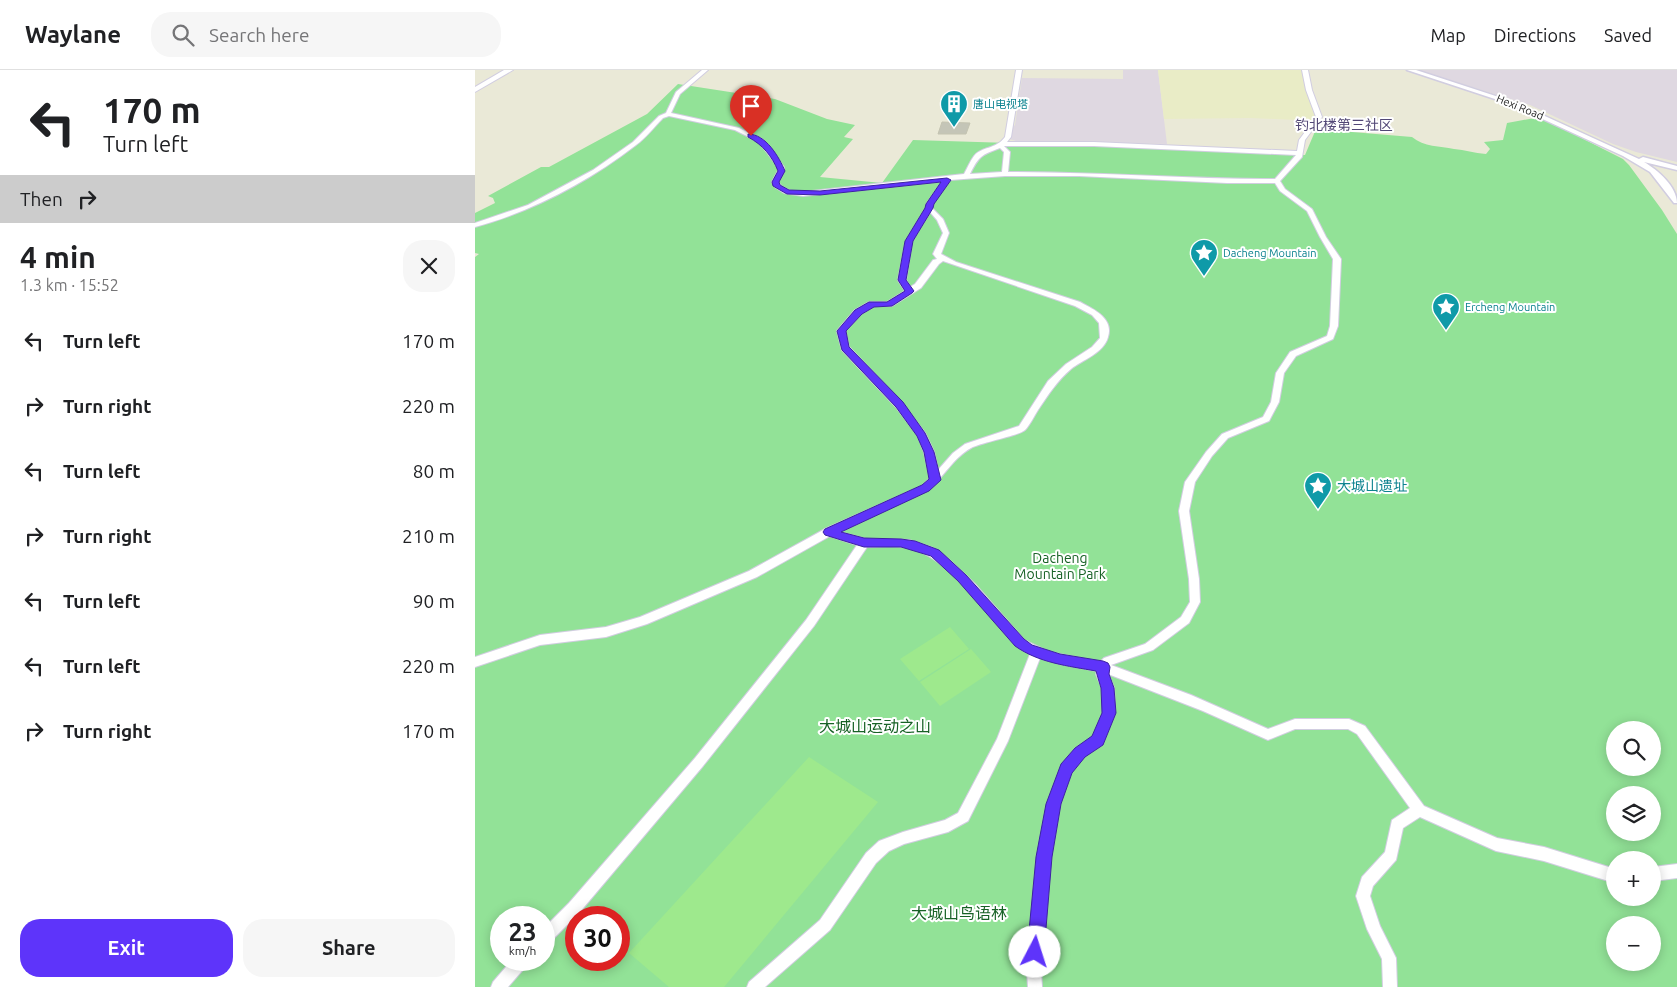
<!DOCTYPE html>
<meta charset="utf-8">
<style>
:root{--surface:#fff;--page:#f6f6f6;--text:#202124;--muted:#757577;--line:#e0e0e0;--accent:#5e34fa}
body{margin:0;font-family:Ubuntu,"Noto Sans SC",sans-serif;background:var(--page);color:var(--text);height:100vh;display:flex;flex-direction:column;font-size:19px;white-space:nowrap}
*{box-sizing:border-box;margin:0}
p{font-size:16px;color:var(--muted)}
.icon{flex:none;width:28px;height:28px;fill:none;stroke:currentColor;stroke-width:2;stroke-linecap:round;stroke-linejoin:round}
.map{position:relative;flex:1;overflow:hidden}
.panel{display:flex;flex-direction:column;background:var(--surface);width:475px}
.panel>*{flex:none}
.hud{background:#fff;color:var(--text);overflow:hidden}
.fabs{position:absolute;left:1131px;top:651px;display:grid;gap:10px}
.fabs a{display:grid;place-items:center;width:55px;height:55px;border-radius:50%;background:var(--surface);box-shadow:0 2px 12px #0003;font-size:25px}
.speed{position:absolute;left:15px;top:836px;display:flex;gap:10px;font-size:25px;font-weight:700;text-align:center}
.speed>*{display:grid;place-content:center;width:65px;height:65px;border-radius:50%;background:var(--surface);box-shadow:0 2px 12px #0003;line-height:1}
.speed small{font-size:12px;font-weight:400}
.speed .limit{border:8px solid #d22;background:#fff;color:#111}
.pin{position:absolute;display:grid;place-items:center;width:42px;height:42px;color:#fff;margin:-51px -21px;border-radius:50% 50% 50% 0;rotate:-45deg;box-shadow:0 0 5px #0007}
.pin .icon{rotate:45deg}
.me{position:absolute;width:55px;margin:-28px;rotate:5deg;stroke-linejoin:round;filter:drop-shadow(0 0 4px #0008)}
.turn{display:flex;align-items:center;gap:18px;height:105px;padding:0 20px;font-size:22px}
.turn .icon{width:65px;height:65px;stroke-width:2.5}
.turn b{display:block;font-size:35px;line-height:42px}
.then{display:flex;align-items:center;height:48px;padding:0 20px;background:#0003;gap:10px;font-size:19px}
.round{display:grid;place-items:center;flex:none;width:52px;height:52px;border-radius:20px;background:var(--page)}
.headline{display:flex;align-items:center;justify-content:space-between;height:85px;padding:0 20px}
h1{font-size:30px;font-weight:600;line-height:38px}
.cta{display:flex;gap:10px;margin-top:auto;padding:10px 20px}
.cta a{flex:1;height:58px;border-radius:20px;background:var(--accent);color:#fff;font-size:20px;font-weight:600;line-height:58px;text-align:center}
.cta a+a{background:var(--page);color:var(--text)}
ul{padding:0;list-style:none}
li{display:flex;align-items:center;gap:15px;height:65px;padding:0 20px}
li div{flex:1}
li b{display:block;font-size:19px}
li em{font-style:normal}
header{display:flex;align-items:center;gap:30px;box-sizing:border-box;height:70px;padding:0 25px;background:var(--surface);border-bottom:1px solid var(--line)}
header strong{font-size:24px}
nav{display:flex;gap:28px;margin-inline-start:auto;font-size:18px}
.search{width:350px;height:45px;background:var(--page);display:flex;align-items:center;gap:12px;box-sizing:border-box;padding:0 18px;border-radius:20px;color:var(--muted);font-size:19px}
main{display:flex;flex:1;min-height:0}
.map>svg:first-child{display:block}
.industrial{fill:#dfd8e1}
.education{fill:#e9ecc6}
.green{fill:#92e297;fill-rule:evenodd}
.pitch{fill:#9ee98d}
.building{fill:#c4c5b7;stroke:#c4c4b1}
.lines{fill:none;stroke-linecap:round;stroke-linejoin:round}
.minor-casing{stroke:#d1cde0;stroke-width:2}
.tertiary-casing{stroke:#d1cde0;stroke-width:3}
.secondary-casing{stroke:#d1cde0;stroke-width:2}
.minor{fill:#fff;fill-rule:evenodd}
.tertiary{fill:#fff;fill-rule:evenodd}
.secondary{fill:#fff;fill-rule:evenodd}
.route{fill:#5e34fa;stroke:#3d22a2}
.labels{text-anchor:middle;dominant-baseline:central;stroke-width:4;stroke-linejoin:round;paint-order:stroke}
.far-culture-label{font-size:11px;fill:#0d838f;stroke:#fff;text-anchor:start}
.far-street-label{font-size:11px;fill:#262626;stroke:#fff}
.far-quarter-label{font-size:14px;fill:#524776;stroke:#fff}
.culture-label{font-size:14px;fill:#0d838f;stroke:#fff;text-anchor:start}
.park-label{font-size:14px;fill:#186226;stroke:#fff}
.near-park-label{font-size:16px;fill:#186226;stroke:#fff}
</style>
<header>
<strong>Waylane</strong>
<div class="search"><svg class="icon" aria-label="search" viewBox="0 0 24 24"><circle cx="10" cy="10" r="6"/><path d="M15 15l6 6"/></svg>Search here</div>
<nav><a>Map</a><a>Directions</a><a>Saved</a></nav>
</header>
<main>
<section class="panel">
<div class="hud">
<div class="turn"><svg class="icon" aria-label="left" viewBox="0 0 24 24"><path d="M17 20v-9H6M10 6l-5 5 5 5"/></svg><div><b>170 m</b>Turn left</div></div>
<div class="then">Then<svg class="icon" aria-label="right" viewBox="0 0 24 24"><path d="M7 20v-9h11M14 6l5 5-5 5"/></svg></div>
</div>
<div class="headline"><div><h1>4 min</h1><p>1.3 km · 15:52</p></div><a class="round"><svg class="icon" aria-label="close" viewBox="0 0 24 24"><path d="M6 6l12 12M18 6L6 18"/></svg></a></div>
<ul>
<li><svg class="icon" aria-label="left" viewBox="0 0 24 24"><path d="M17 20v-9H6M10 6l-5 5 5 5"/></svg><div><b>Turn left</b></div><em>170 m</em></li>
<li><svg class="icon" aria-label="right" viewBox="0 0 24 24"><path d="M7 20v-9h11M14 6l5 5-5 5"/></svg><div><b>Turn right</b></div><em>220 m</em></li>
<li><svg class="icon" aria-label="left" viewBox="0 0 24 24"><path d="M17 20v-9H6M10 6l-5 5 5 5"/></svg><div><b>Turn left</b></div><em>80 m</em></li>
<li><svg class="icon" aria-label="right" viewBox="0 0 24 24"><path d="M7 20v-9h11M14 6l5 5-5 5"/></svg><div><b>Turn right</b></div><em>210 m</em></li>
<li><svg class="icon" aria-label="left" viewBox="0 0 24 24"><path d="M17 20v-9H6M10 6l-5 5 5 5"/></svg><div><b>Turn left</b></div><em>90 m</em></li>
<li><svg class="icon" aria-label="left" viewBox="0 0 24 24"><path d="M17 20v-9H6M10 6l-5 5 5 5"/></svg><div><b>Turn left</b></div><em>220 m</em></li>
<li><svg class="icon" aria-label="right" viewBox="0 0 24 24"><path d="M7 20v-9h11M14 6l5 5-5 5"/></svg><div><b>Turn right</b></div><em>170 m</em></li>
</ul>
<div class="cta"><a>Exit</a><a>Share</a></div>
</section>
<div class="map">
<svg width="1202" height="917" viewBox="0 0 1202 917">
<rect width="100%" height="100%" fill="#eae9d7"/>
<path class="industrial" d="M648,0H683L692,74L541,71L534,69L536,59L540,55L547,8L648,9Z
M943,0H1202V92L1161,82L1138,74L1055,35Z"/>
<path class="education" d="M683,0H826L844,51L776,48L689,49Z"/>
<path class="green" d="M203,14L300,29L352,49L380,55L369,67L378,69L345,107L407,113L438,70L693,78L830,85L841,59L937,67C949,77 965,76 979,79C990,80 999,83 1011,84L1015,79L1009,72L1028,70L1032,53L1065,47L1148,89L1154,95L1187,140L1202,164V917H0V187L4,184L0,183V143L20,133L18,128L13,126L66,97H74L172,44ZM1140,660H1178V698H1140ZM1140,725H1178V762H1140ZM1140,790H1178V828H1140ZM26,848H69V890H26ZM101,848H144V890H101ZM1140,855H1178V892H1140Z"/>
<path class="pitch" d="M475,557L494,579L444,611L425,589Z
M496,579L516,602L465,636L445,612Z
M334,687L403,732L249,917H194L154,883Z"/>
<path class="building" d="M467,52L495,53L491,64H463Z"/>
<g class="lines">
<defs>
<path id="minor" d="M227,0H233L205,24L196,43L264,58L288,70L309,97V101L303,112C308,120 319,122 328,122L489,104C492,99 495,91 499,86C507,76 520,80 530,67L541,0H547L536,67L532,72H619L822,81L824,70L841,47L831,20L827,0H833L837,20L847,47L830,70L827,87L805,111L810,119L837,139L851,167L866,189L863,256L858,269L821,286L809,303L804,332L794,351L753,368L737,386L720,412L714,441L724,509L725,532L714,553L678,580L636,595L716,625L793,659L820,649H874L890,656L949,736L1022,768L1069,777L1140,799V813L1069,791L1021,781L945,747L928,758L921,790L898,816L895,826L905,856L921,888L922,917H908L907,889L892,859L881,826L887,807L910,782L917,750L935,738L882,664L873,659H820L793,670L728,641L633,604L639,618L640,643L627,675L609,686L596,702L585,734L576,787L566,901L567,917H553L552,901L562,787L573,734L587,695L601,678L618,667L628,643L627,618L621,604L622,601L585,594L565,588L533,671L493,751L473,762L429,774L414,781L401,793L355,860L290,917H272L274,912L345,850L391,783L404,771L428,762L470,750L483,743L522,669L555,584C539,577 530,563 519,550C498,525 470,489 438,479C424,474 407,477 392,477L339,556L228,696L104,843L74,873L69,875V858L94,833L220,688L331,550L382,475L355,466L282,507L172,554L131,567L65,575L0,597V587L65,565L131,557L165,547L274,501L350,459L447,416L455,408L449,382L443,366L421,337L367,280L362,261L380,240L394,232H412L430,221L423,210L431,171L451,138L452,133L468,111L328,126L309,123L300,117L297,112L303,101V97L284,72L260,60L194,46L188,48C179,57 171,68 161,75C113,112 58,141 0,157V153L53,135L118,100L158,72L184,46L191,43L201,22ZM529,76H619L821,85L800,109C711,109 622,102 533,102L535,82ZM525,78L529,82L527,102L495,104C504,86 506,85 525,78ZM530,106H604L752,113H800L805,121L832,141L845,167L858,189L855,256L852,266L815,282L801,303L796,332L788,347L747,364L731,382L710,412L704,441L714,509L715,532L706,547L670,574L629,588L625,592L574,582L549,570L500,514L472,488L458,478L434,470L391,469L364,462L453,420C468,408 479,387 496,378C508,372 543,366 550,360C555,355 559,346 563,340C573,325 582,311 596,299C607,290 629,283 633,267C639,248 618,239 605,232L481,192L466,184L474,163L468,149L457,138L458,133L475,110ZM455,142L462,150L468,163L458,184L462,189L458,190L440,214L435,217L431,210L437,171ZM468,191L600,236L617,245L624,253L625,268L617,277L591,294L573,311L544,356L490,374L478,383L463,400L459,382L450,363L427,333L374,277L370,261L386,244L399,236H417L446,218L464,194Z
M1202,794V808L1178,811V797Z
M37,890H54L52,895L33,917H16L18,912Z"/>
<path id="tertiary" d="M932,0H941L1039,32L1164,89L1168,87L1202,96V100L1169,92C1183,100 1202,117 1202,133H1199L1175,102L1148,86L1035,34Z"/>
<path id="secondary" d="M29,0H38L0,22V17Z"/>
</defs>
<use href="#minor" class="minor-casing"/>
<use href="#tertiary" class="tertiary-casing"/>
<use href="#secondary" class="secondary-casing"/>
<use href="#minor" class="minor"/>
<use href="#tertiary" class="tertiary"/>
<use href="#secondary" class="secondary"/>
</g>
<path class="route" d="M273,64C291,64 304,87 310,101L304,112L305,115L314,120L345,121L472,108L476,110L459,134L458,138L438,171L431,210L439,221L437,223L417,236L399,237L387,244L371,261L374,277L428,332L450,363L459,382L466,410L454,421L366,462L389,468L426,469L440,471L464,480L491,505L549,569L557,575L585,584L628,591L633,593L635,597L634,604L639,618L641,643L628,675L610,687L597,703L586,734L577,787L569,882L566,888L560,890L555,888L552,882L561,787L571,734L586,694L600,678L617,666L627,643L626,618L621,601C593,596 564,593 540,576L483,511L456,486L426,477H389L350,465L348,462L350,459L447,415L454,409L449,382L442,366L421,337L367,280L362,261L380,240L394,232H412L430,221L423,210L430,171L450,138L451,134L466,112L345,125L312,124L298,116L297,112L303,101C297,86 288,75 273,67Z"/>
<defs>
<symbol id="building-pin" viewBox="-11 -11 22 30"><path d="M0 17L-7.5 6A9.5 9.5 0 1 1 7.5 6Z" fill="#0f9aa8" stroke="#fff"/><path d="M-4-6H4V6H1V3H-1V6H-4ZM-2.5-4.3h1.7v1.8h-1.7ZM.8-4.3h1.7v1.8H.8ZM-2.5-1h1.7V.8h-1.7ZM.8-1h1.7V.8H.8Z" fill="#fff"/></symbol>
<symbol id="sight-pin" viewBox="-11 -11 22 30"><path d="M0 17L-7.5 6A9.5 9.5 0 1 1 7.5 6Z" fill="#0f9aa8" stroke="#fff"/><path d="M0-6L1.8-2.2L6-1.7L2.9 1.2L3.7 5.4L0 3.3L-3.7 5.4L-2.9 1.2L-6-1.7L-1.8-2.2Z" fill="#fff"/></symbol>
</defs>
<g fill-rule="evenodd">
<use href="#building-pin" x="463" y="18" width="32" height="43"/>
<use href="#sight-pin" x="713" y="167" width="32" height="43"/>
<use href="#sight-pin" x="955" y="221" width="32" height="43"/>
<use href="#sight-pin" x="827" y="400" width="32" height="43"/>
</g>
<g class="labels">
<g class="far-culture-label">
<text x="498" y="34">唐山电视塔</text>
<text x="748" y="183">Dacheng Mountain</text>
<text x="990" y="237">Ercheng Mountain</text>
</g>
<g class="far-street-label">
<text transform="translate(1045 37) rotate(22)">Hexi Road</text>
</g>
<g class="far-quarter-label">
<text x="869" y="55">钓北楼第三社区</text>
</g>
<g class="culture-label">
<text x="862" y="416">大城山遗址</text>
</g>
<g class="park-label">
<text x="585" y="488">Dacheng<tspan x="585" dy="16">Mountain Park</tspan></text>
</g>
<g class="near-park-label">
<text x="400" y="656">大城山运动之山</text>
<text x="484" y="843">大城山鸟语林</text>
</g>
</g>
</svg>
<div class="fabs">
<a><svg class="icon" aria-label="search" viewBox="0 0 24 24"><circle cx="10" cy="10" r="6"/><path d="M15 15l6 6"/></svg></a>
<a><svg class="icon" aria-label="layers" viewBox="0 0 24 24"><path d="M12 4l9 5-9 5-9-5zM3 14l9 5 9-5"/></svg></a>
<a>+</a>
<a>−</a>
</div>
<div class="speed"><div>23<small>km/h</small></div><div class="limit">30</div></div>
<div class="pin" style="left:276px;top:66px;background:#d93025"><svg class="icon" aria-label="arrive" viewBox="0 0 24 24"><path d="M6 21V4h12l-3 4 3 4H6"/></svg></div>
<svg class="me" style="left:560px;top:882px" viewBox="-20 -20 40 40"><circle r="19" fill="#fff"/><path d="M0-13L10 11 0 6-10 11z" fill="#5e34fa"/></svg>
</div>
</main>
